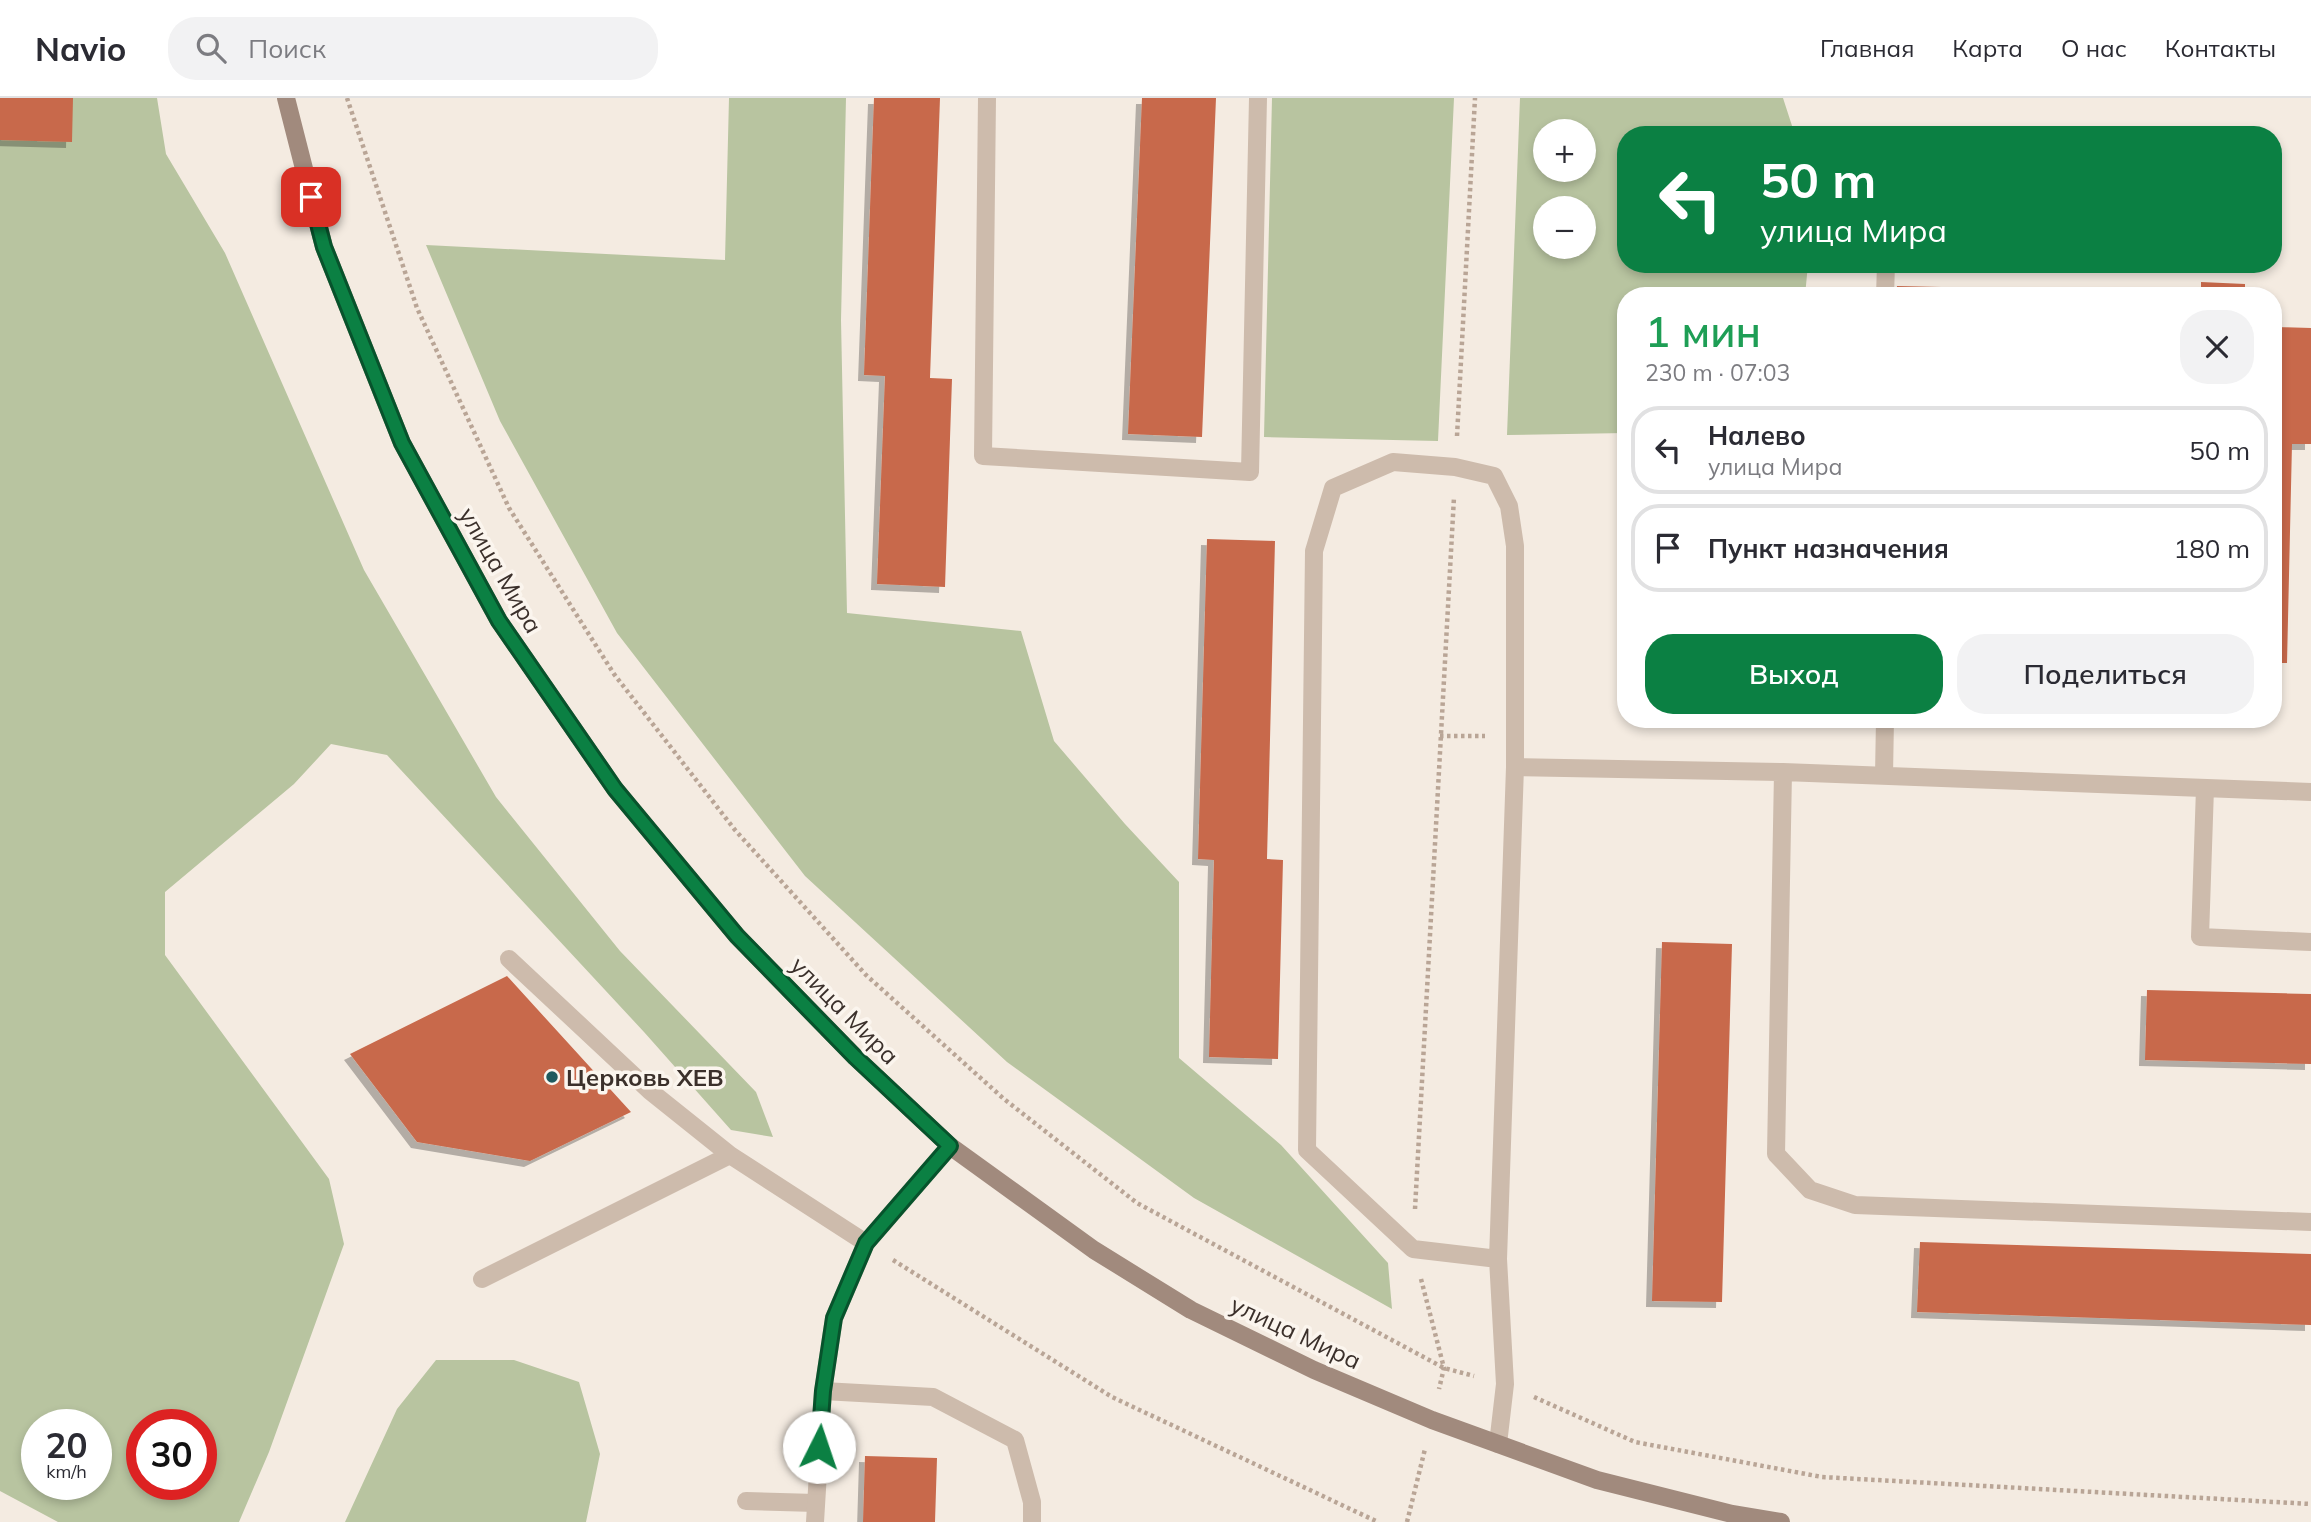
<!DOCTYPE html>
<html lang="ru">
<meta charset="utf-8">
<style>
:root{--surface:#fff;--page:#f2f2f3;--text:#2b2b33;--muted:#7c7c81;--line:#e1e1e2;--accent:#0b8043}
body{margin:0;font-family:Mulish,sans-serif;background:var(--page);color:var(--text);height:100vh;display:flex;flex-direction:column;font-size:26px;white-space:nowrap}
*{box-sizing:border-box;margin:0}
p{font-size:23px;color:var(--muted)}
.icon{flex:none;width:38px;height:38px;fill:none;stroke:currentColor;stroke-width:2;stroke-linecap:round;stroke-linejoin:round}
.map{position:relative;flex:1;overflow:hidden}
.panel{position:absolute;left:1617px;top:189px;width:665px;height:441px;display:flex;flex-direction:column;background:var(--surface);border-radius:28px;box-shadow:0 4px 10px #0003}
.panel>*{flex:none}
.banner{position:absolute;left:1617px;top:28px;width:665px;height:147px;border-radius:28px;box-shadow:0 4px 10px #0003;background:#0b8043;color:#fff;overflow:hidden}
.buttons{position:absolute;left:1533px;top:21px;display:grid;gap:14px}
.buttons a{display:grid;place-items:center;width:63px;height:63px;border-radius:50%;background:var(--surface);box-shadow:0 4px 10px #0003;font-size:35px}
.speed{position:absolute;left:21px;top:1311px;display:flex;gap:14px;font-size:35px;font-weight:700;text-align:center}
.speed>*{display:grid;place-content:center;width:91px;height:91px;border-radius:50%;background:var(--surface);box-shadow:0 4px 10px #0003;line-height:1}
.speed small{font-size:18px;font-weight:400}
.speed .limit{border:10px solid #d22;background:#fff;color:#111}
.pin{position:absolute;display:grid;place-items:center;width:60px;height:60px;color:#fff;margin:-30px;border-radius:14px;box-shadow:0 4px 10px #0006}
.me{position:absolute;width:77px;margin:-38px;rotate:4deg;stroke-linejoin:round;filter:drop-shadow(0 0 5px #0008)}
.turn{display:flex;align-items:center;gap:24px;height:147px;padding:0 28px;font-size:32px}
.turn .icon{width:91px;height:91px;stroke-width:2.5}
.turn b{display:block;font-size:49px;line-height:60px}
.round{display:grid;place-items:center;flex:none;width:74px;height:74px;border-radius:28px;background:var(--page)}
.headline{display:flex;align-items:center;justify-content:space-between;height:119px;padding:0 28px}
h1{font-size:42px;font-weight:600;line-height:52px;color:#1e9e55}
.cta{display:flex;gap:14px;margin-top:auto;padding:14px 28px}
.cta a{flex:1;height:80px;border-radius:28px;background:var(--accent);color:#fff;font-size:28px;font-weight:600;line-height:80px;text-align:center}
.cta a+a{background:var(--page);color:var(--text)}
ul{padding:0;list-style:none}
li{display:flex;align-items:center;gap:21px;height:88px;margin:0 14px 10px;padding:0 14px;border:4px solid var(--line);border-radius:28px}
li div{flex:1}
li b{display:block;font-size:26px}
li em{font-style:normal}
header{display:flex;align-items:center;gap:42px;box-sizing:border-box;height:98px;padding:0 35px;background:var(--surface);border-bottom:2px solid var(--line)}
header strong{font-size:33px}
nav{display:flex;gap:38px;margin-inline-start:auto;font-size:24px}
.search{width:490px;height:63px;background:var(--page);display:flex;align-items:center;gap:18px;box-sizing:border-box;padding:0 24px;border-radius:28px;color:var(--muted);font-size:26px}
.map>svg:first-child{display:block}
.green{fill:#b8c4a0;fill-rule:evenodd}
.building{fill:#c8694b;filter:url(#shadow)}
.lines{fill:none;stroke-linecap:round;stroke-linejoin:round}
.path{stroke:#b9a596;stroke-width:4.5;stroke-dasharray:3.5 3.5;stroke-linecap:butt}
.service{stroke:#cdbbac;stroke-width:18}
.minor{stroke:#cdbbac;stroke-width:18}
.secondary{stroke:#a18a7d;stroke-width:18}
.route-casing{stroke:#07532c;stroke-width:18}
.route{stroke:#0b8043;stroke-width:12}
.poi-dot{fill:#1f5a5e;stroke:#fbf5ee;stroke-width:2.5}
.labels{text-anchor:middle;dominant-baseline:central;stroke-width:7;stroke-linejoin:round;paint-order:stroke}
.street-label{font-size:24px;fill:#3b302b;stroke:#fbf5ee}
.poi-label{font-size:24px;font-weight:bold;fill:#3b302b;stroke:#fbf5ee;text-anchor:start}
</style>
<header>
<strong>Navio</strong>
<div class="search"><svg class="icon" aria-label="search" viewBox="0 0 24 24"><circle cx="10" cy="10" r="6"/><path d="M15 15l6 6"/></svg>Поиск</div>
<nav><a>Главная</a><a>Карта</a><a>О нас</a><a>Контакты</a></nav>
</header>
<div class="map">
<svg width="2311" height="1424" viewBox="0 0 2311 1424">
<defs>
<filter id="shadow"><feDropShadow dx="-6" dy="6" stdDeviation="0" flood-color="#0004"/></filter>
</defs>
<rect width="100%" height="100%" fill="#f4ebe1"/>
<path class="green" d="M0,0H157L166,56L225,155L364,472L496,699L620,853L756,994L773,1039L731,1032L644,934L387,657L331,646L294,686L165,794V857L329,1081L344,1146L269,1354L239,1424H58L0,1393ZM37,1326H96V1386H37ZM142,1326H201V1386H142Z
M729,0H846L841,222L847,515L1021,533L1054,643L1125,726L1179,784V960L1281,1047L1388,1165L1392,1211L1194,1100L1007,964L805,778L617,535L500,323L426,147L725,162Z
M1272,0H1454L1438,343L1264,339Z
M1520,0H1783L1795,37H1626V166H1808L1805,198H1626V335L1507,337ZM1545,33H1584V72H1545ZM1545,110H1584V149H1545Z
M436,1262H514L579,1284L600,1356L586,1424H345L397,1311Z"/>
<path class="building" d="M0,0H73L72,44L0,42Z
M874,0H940L930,280L952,281L945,489L877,486L885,278L864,277Z
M1142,0H1216L1202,339L1128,336Z
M2201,184L2245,186V198H1896L1897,188L2201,195Z
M2273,229L2311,230V346H2292L2287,565H2273Z
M1207,441L1275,443L1267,761L1283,762L1278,961L1209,959L1214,762L1198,761Z
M1662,844L1732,846L1722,1204L1652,1203Z
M507,878L631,1014L530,1063L417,1044L350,956Z
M2147,892L2311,896V966L2145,962Z
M1920,1144L2311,1156V1227L1917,1214Z
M865,1358L937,1360L935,1424H863Z"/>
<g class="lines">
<path class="path" d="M347,0L417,210L509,410L614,576L735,732L866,877L1004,1001L1137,1105L1444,1270L1474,1278
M1457,338L1475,0
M1440,638H1485
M1415,1111L1454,399
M893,1162L1112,1299L1378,1424
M1421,1181L1444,1270L1439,1291
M1534,1299L1635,1344L1822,1379L2311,1406
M1407,1424L1425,1351"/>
<path class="service" d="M987,0L983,358L1250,374L1258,0
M1885,198L1886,166
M1515,669L1783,674L2311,694
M1783,674L1776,1056L1810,1092L1855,1107L2311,1124
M1884,678L1885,621
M2205,690L2200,839L2311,844
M509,861L650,993L730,1057L866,1145
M1498,1161L1413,1151L1307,1052L1314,453L1333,390L1393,364L1455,369L1494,378L1509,408L1515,448V669L1498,1161L1505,1286L1498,1346
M482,1181L730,1057
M823,1293L933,1299L1015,1342L1032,1404V1424
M746,1403L816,1405"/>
<path class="minor" d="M815,1424L823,1293L834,1220L866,1145L950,1048"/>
<path class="secondary" d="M286,0L324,149L402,345L499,523L615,691L737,838L855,959L950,1048L1094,1152L1191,1212L1314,1272L1432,1322L1597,1382L1732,1416L1781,1424"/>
</g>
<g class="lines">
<defs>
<path id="route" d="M311,99L324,149L402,345L499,523L615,691L737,838L855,959L950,1048L866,1145L834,1220L823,1293L819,1349"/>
</defs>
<use href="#route" class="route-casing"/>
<use href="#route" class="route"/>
</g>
<circle class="poi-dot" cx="552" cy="979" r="7"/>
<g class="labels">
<g class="street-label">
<text transform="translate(501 472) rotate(60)">улица Мира</text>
<text transform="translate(845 912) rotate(45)">улица Мира</text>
<text transform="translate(1296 1234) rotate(25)">улица Мира</text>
</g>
<g class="poi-label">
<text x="566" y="979">Церковь ХЕВ</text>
</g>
</g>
</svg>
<div class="buttons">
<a>+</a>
<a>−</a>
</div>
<div class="speed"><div>20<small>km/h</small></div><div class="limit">30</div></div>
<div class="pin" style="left:311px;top:99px;background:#d93025"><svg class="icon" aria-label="arrive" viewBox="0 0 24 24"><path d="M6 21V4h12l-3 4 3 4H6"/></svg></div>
<svg class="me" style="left:819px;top:1349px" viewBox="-20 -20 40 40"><circle r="19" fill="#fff"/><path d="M0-13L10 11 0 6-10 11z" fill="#0b8043"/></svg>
<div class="banner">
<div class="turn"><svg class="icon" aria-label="left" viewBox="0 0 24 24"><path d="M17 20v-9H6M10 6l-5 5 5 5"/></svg><div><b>50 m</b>улица Мира</div></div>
</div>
<section class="panel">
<div class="headline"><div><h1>1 мин</h1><p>230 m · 07:03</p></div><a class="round"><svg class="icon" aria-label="close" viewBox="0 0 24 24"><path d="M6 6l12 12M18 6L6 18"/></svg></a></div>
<ul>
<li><svg class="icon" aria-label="left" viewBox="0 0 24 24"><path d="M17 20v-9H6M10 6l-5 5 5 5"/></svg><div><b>Налево</b><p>улица Мира</p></div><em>50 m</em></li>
<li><svg class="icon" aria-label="arrive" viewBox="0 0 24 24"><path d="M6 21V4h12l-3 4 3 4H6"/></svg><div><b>Пункт назначения</b></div><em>180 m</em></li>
</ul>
<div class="cta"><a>Выход</a><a>Поделиться</a></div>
</section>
</div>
